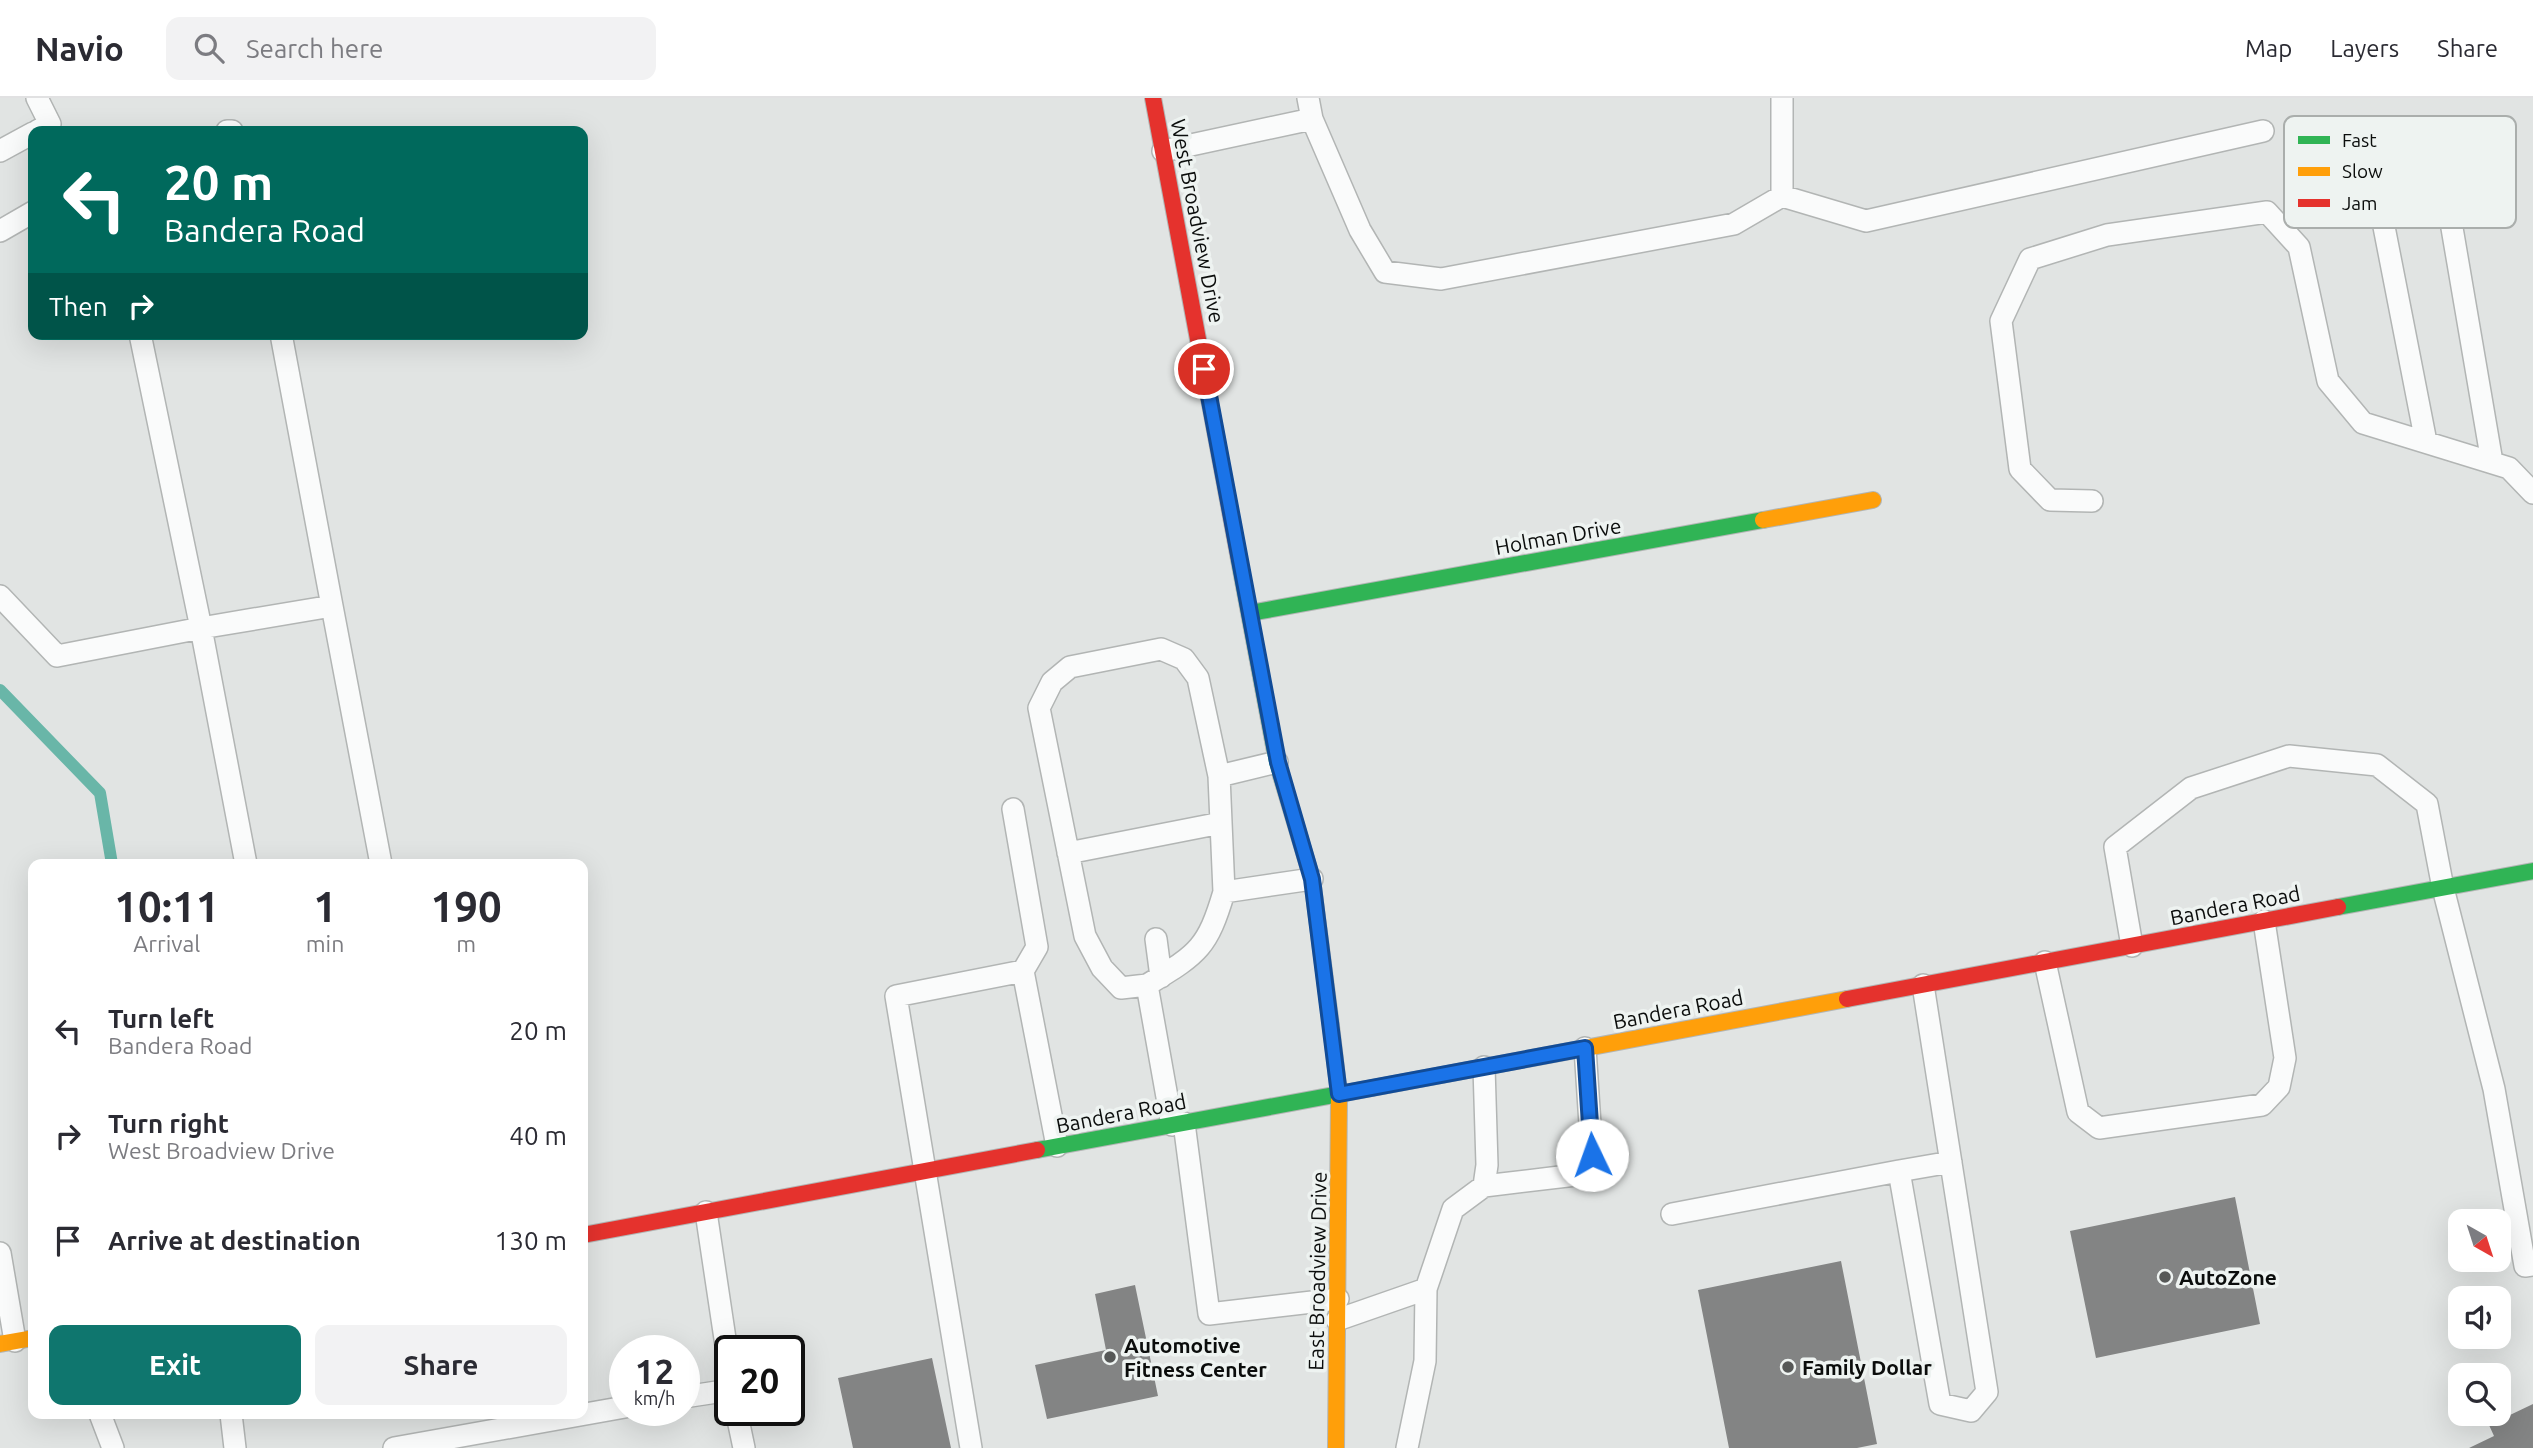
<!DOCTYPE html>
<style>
:root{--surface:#fff;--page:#f2f2f3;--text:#2b2b33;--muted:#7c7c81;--line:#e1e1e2;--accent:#0f766e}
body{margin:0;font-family:Ubuntu,sans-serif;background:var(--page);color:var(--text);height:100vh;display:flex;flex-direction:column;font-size:26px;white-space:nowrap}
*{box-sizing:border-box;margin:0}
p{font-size:23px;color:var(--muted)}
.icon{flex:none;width:38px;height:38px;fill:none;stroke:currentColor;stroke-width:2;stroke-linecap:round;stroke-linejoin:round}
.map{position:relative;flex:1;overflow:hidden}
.drawer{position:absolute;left:28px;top:761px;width:560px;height:560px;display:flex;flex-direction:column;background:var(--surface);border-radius:14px;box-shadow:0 7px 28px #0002}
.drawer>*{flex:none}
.top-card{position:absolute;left:28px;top:28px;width:560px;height:214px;border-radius:14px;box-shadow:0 7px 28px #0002;background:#00695c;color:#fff;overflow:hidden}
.needle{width:46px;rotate:141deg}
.controls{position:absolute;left:2448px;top:1111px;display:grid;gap:14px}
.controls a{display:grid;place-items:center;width:63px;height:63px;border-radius:14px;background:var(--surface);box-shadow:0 7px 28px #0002;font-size:35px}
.speed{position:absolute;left:609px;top:1237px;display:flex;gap:14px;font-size:35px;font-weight:700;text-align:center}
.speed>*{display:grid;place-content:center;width:91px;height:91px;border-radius:50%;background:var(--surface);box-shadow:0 7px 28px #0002;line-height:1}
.speed small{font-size:18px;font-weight:400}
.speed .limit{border:4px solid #111;border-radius:10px;background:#fff;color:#111}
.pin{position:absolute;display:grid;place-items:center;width:60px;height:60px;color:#fff;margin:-30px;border:4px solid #fff;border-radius:50%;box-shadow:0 2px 7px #0007}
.me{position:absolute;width:77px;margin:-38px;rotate:357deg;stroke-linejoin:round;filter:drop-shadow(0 0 5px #0008)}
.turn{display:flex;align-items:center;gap:24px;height:147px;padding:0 21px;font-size:32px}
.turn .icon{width:91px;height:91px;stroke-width:2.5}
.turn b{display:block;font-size:49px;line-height:60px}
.then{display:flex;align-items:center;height:66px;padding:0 21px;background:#0003;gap:14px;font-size:26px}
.eta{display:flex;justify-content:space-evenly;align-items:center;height:119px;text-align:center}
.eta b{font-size:42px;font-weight:700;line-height:49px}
.cta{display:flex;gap:14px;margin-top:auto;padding:14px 21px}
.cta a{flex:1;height:80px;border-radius:14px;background:var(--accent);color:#fff;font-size:28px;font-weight:700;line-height:80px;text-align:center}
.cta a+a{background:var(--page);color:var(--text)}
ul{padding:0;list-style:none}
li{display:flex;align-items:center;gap:21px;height:105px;padding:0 21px}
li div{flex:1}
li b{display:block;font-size:26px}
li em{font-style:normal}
header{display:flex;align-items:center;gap:42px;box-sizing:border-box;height:98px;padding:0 35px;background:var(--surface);border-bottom:2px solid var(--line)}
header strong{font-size:33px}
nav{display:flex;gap:38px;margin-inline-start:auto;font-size:24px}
.search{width:490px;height:63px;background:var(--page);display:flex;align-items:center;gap:18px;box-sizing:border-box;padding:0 24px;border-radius:14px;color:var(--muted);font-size:26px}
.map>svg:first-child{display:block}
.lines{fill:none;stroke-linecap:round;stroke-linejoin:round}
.stream{stroke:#69b6a8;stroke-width:12}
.building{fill:#838484}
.lane-casing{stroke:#b2b5b4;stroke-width:24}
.fast-casing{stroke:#b2b5b4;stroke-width:18}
.slow-casing{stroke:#b2b5b4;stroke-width:18}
.jam-casing{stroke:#b2b5b4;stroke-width:18}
.lane{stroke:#fafbfb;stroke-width:21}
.fast{stroke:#30b455;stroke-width:16}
.slow{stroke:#ff9f0a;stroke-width:16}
.jam{stroke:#e5322d;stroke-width:16}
.route-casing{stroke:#114b97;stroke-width:18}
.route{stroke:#1a73e8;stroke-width:12}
.poi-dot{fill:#565857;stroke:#eef3f1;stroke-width:2.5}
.labels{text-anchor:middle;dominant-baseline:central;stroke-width:7;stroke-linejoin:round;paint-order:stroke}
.street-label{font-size:21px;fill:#0b0d0c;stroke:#eef3f1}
.poi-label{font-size:21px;font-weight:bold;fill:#0b0d0c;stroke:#eef3f1;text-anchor:start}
.key{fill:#eef3f1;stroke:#aaaeac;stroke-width:2}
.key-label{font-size:19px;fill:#0b0d0c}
</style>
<header>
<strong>Navio</strong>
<div class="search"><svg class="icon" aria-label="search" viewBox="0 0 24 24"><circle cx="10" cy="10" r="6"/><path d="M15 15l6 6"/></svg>Search here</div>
<nav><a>Map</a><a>Layers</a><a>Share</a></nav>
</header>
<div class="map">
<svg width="2533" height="1350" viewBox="0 0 2533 1350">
<rect width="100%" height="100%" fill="#e1e4e3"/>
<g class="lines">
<path class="stream" d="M0,592L100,695L112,766"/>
</g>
<path class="building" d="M2235,1099L2260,1226L2096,1260L2070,1133Z
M1841,1163L1877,1346L1857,1350H1729L1698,1192Z
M1135,1187L1158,1298L1047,1321L1035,1267L1106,1252L1095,1196Z
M932,1260L951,1350H853L838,1280Z
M2533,1306V1350H2469L2494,1338L2489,1327Z"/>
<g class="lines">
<defs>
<path id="lane" d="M1308,0L1312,21
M37,33L50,26L37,0
M227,33H232
M0,53L33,35
M1163,53L1312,21L1360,132L1385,174L1441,181L1734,126L1782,98V0
M1782,98L1866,123L2263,33
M0,133L33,114
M281,236L332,508
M2426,344L2378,98L2445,89L2492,364
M2092,403L2050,402L2020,371L2001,223L2030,161L2107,137L2267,114L2299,149L2328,283L2363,325L2509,370L2533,395
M0,498L57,558L201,530L140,236
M1277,664L1219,678L1224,794L1312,781
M1013,711L1037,849L1023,873
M1068,755L1221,725
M246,766L201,530L332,508L381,766
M1156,841L1161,879
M2132,848L2115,749L2191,690L2289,658L2377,667L2427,706L2443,790L2494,991L2525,1168L2533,1167
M2045,864L2078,1014L2099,1030L2262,1007L2279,989L2285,960L2264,823
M1147,887L1121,890L1102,870L1085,838L1039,610L1052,584L1070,569L1161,551L1184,561L1198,580L1219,678
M1184,1025L1209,1216L1338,1201
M1172,1027L1147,887C1197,856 1207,852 1224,794
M1899,1073L1951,1064
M1484,1088L1576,1077L1592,1057L1585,950
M706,1114L730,1274
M1672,1116L1899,1073L1940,1306L1971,1313L1987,1294L1923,887
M0,1155L15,1243
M1426,1191L1453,1111L1484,1088L1487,1067L1484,969
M1337,1222L1426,1191L1425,1263L1407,1350
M684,1299L730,1292
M736,1312L744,1350
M100,1316L113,1350
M231,1316L235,1350
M394,1350L625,1309
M971,1350L896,898L1023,873L1057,1048"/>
<path id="fast" d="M1239,461L1277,664L1312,781L1331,928
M1250,515L1763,422
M2338,809L2533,773
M1037,1052L1372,990"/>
<path id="slow" d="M1763,422L1873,402
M1331,928L1339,996L1336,1350
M1372,990L1847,901
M0,1246L33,1240"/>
<path id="jam" d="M1153,0L1239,461
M1847,901L2338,809
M583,1137L1037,1052"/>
</defs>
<use href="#lane" class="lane-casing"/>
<use href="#fast" class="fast-casing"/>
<use href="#slow" class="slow-casing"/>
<use href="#jam" class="jam-casing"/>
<use href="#lane" class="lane"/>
<use href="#fast" class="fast"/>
<use href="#slow" class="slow"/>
<use href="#jam" class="jam"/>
</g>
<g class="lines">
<defs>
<path id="route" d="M1204,271L1278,664L1312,781L1339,996L1585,950L1592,1057"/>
</defs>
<use href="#route" class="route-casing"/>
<use href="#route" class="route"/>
</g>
<g class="poi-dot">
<circle cx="2165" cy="1179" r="7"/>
<circle cx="1110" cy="1259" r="7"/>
<circle cx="1788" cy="1269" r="7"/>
</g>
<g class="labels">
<g class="street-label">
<text transform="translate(1198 123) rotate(79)">West Broadview Drive</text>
<text transform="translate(1558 438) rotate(-10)">Holman Drive</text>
<text transform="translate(2235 807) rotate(-11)">Bandera Road</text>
<text transform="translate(1678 911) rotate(-11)">Bandera Road</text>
<text transform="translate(1121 1015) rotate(-11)">Bandera Road</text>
<text transform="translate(1317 1173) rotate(-89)">East Broadview Drive</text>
</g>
<g class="poi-label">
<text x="2179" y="1179">AutoZone</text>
<text x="1124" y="1247">Automotive<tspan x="1124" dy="24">Fitness Center</tspan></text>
<text x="1802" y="1269">Family Dollar</text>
</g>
</g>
<rect x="2284" y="18" width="232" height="112" rx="10" class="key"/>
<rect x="2298" y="38" width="32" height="8" fill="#30b455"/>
<rect x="2298" y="69" width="32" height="9" fill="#ff9f0a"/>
<rect x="2298" y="101" width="32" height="8" fill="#e5322d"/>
<g class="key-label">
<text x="2342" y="49">Fast</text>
<text x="2342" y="80">Slow</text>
<text x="2342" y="112">Jam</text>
</g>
</svg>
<div class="controls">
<a><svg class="needle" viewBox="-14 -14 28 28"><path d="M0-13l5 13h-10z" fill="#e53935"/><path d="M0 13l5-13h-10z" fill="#7c7c81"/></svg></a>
<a><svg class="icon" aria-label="sound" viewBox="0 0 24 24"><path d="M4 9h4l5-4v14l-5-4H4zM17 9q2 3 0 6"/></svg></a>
<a><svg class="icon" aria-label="search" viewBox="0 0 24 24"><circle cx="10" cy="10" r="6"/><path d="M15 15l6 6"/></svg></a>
</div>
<div class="speed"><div>12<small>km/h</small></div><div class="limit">20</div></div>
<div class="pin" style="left:1204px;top:271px;background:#d93025"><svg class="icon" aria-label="arrive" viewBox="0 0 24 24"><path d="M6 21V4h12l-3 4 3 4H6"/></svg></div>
<svg class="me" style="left:1592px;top:1057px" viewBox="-20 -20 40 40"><circle r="19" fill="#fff"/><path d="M0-13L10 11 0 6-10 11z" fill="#1a73e8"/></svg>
<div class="top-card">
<div class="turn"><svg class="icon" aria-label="left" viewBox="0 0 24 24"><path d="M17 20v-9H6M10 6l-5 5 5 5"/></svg><div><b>20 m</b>Bandera Road</div></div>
<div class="then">Then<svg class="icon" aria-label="right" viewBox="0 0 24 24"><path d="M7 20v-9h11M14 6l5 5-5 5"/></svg></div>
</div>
<section class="drawer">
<div class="eta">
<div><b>10:11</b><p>Arrival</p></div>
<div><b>1</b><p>min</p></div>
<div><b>190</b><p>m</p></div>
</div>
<ul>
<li><svg class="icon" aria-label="left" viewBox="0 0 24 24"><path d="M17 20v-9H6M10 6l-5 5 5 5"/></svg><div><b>Turn left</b><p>Bandera Road</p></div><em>20 m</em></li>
<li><svg class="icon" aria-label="right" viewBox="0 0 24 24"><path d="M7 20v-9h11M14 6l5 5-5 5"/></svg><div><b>Turn right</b><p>West Broadview Drive</p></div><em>40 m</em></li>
<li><svg class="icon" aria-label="arrive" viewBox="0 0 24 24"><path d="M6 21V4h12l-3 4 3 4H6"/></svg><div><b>Arrive at destination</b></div><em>130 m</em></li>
</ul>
<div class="cta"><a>Exit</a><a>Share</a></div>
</section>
</div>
